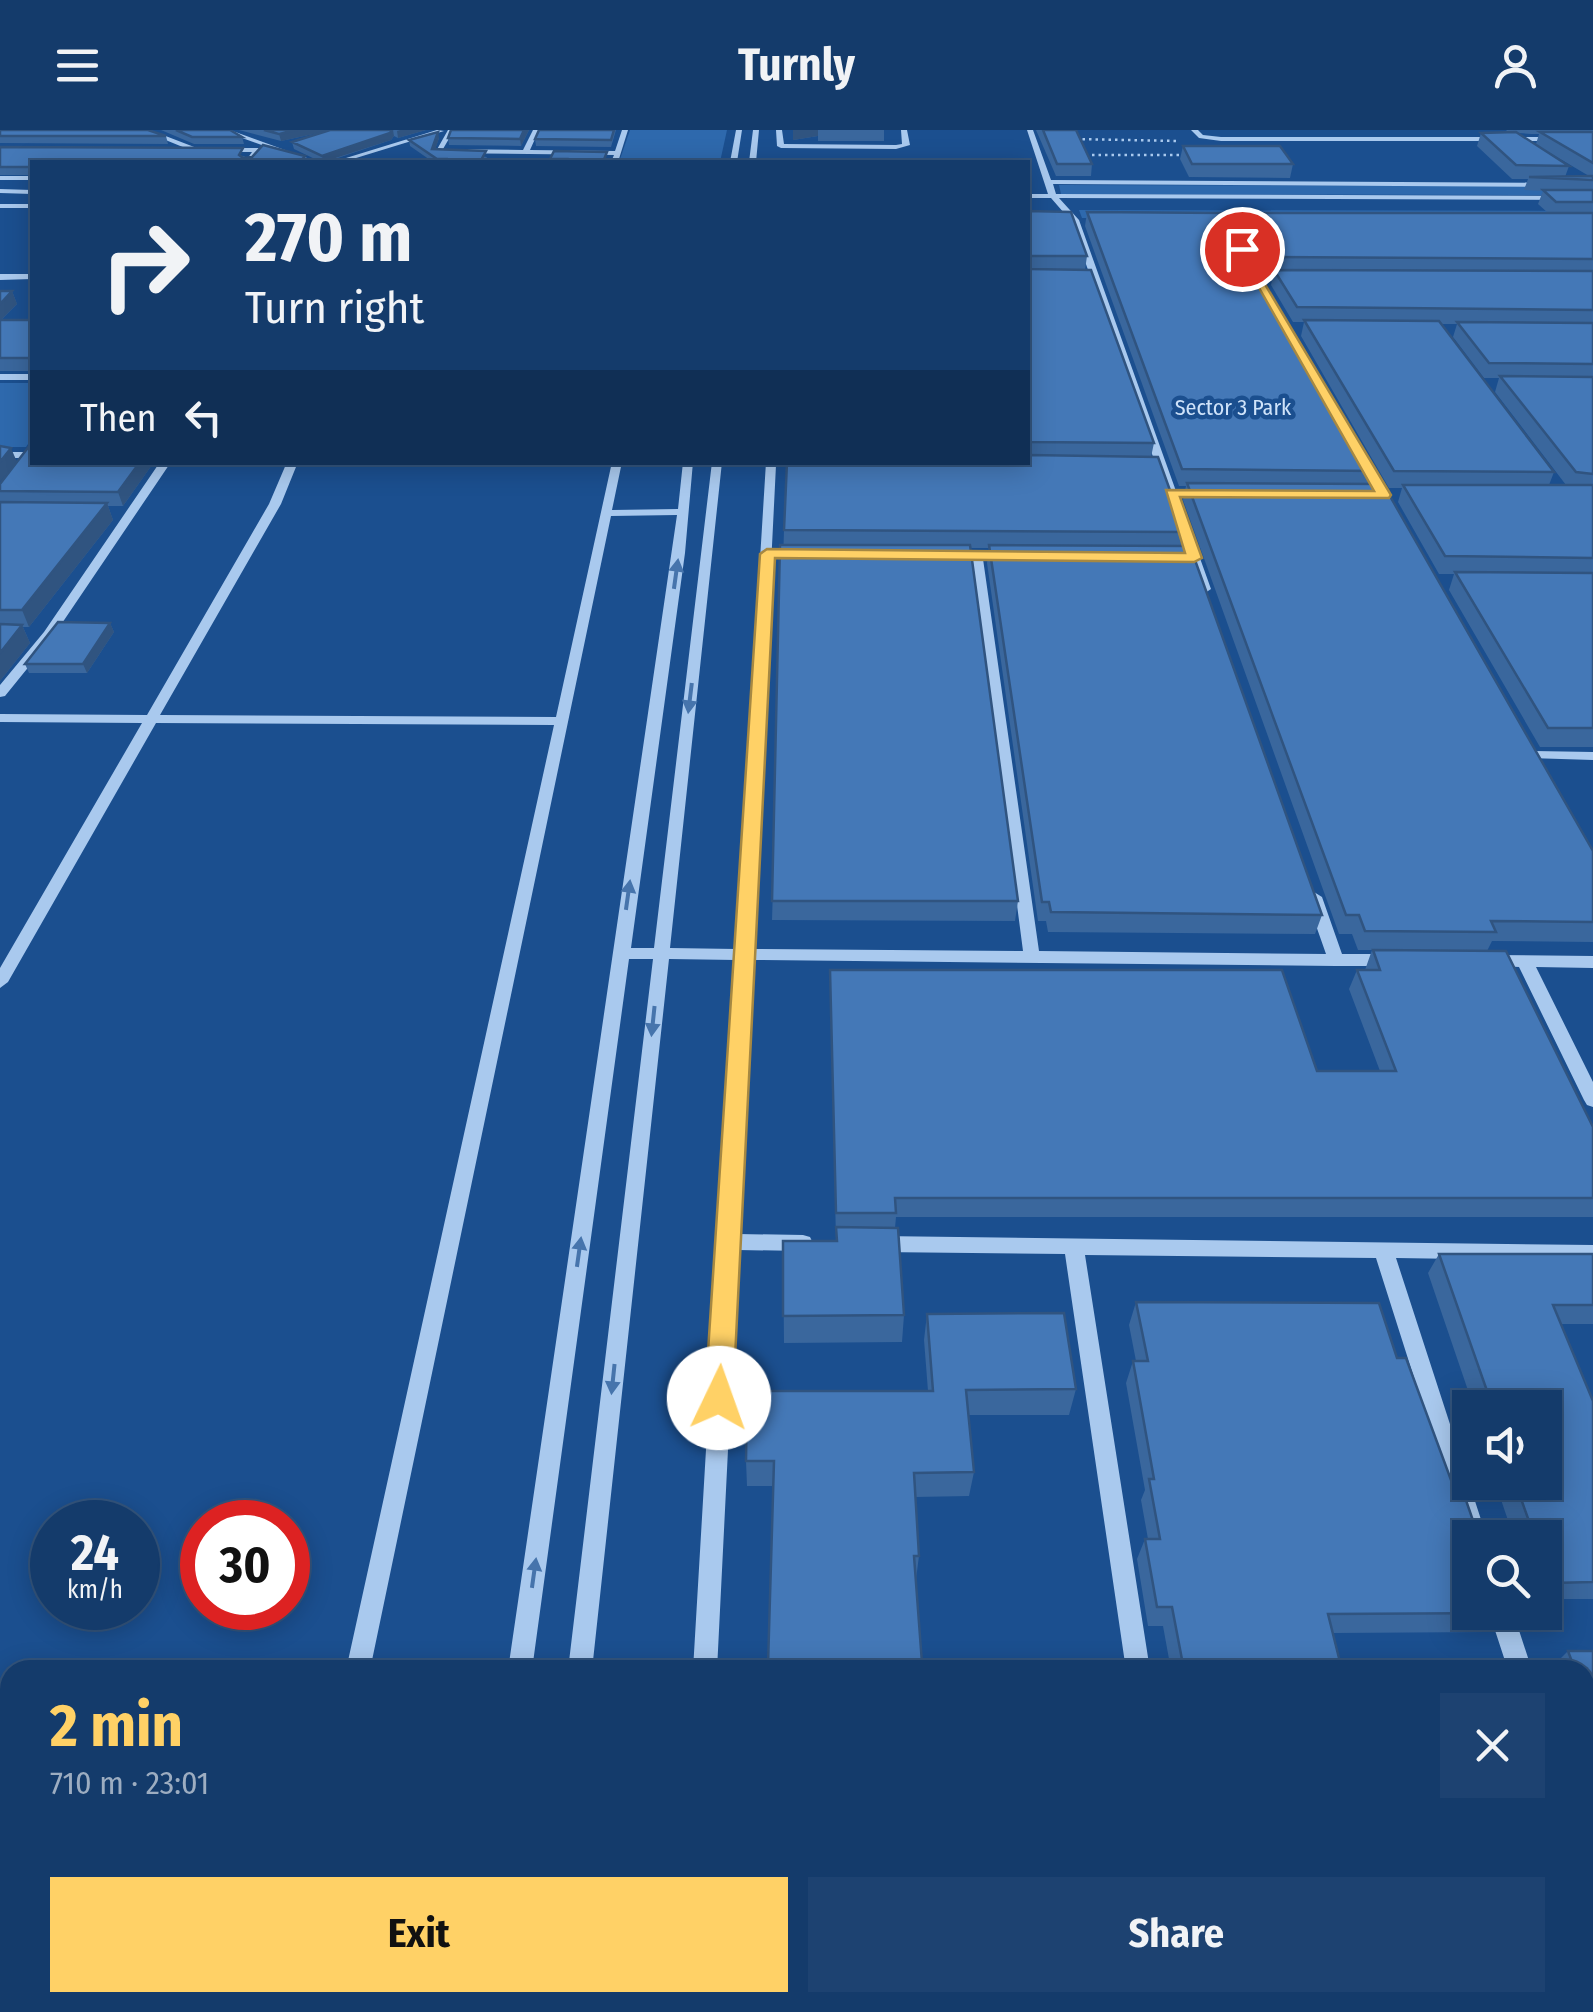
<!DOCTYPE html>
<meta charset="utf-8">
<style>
:root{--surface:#143b6b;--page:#1d4271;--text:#f1f3f6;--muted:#9dadc1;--line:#33557e;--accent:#ffd166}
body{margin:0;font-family:"Fira Sans Condensed",sans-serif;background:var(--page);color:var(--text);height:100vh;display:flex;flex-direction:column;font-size:38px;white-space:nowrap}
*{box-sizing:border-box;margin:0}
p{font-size:32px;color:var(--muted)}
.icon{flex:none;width:55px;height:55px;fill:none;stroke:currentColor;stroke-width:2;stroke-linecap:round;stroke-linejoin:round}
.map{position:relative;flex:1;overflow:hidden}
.details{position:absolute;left:0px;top:1530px;width:1595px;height:352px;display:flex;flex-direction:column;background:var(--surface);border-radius:30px 30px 0 0;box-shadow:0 5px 25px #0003,0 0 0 2px var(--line)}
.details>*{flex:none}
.guide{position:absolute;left:30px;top:30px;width:1000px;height:305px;border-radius:0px;box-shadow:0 5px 25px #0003,0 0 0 2px var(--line);background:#143b6b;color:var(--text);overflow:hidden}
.buttons{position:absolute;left:1452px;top:1260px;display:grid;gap:20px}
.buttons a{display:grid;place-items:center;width:110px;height:110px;border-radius:0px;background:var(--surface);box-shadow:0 5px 25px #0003,0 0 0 2px var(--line);font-size:50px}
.speed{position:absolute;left:30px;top:1370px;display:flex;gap:20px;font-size:50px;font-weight:700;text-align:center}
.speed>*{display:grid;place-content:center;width:130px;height:130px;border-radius:50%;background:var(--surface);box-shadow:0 5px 25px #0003,0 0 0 2px var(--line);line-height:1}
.speed small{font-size:25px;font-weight:400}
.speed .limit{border:15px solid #d22;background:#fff;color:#111}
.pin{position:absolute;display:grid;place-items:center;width:85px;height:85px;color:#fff;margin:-42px;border:5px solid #fff;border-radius:50%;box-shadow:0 2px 10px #0007}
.me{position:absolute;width:110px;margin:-55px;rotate:3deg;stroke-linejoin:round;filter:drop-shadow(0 0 8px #0008)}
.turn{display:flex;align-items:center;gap:35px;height:210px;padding:0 50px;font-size:45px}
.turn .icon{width:130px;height:130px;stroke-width:2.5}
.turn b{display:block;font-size:70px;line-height:85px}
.then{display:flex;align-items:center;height:95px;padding:0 50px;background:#0003;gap:20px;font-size:38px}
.round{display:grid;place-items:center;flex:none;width:105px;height:105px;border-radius:0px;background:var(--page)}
.headline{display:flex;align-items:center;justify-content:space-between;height:170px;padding:0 50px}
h1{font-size:60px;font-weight:700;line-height:75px;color:var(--accent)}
.primary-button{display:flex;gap:20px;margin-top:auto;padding:20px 50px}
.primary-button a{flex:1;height:115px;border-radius:0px;background:var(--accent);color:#111;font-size:40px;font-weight:700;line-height:115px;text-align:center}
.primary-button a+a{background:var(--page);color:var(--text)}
header{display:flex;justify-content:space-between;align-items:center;height:130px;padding:0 50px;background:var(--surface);font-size:45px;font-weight:700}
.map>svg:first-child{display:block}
.green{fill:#2e69ad}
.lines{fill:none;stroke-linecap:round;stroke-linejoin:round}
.path{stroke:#a9c9ee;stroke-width:2.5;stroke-dasharray:2.5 4;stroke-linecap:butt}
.minor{fill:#a9c9ee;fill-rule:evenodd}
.wall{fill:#3a679d;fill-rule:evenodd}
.shaded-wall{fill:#305480}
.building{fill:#4478b7;stroke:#305480;stroke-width:2.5}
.oneway{fill:#4674ac}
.route{fill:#ffd166;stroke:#a68842;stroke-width:2.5}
.labels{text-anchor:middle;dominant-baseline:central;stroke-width:9;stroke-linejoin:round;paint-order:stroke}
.far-park-label{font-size:22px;fill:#cfe3fa;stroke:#1b4f8f}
</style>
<header><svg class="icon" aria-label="menu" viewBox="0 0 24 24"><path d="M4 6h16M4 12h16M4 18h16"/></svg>Turnly<svg class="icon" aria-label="person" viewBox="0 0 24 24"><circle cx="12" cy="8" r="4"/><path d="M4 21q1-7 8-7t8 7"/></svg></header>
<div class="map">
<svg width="1593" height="1882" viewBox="0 0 1593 1882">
<rect width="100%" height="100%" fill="#1b4f8f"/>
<path class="green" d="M630,0H727L720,32H619Z
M1059,55L1573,56L1586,65L1061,64Z
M1079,80L1593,81V89L1082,88Z
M0,253H32V308L26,317H0Z"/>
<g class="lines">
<path class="path" d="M1076,9L1179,11
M1079,25H1187"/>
<path class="minor" d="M141,0H150L202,20L195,22Z
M220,0H230L318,32H309Z
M437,0L444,1L343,32H333Z
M448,0H454L443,19L523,20L533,0H539L530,20L615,21L622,0H628L618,32H611L614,25L435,23Z
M736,0H742L737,32H730Z
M753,0H759L756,32H749Z
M776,0H782L784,14L896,15L902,14L901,0H907L910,15L896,19L781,18L777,16Z
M1027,0H1033L1051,50L1593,53V57L1053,54L1056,64L1593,66V70L1059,68L1079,90L1211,459L1205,463L1199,459L1071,91L1051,68H1028V64H1048Z
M1191,0H1198L1203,5L1221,7H1593V11H1221L1199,8Z
M220,18H258L262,20L251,32H245L252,22H217Z
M0,46H32V50H0Z
M0,59L32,60V64L0,63Z
M0,74H32V78H0Z
M0,144H32V149L0,150Z
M0,244H32V250H0Z
M0,322H32V328H0Z
M160,332H171L52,508L5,566L0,567V555L44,502Z
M287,332H298L281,374L160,585L556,587L612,332H622L612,380L678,379L683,332H693L685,423L631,818H654L712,332H722L670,818L736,819L766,332H816L811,336L776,335L752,819L1023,821L972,429H950L944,425L950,421L1009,422L1013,424V428L983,429L1039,821L1326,824L1306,767L1314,762L1322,767L1342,824H1393L1401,830L1393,836H1336L752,830L738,1104L803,1105L810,1107L813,1113L810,1119L803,1121L738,1120L717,1540H693L718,1116L716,1112L719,1107L736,830L669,829L592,1540H568L653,829H629L532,1540H508L677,385L611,386L370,1540H346L554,595L156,593L8,852L0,858V838L142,593L0,592V584L147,585L269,374Z
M1534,621L1593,622V630L1529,628V622Z
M1489,825L1593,826V838L1536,837L1593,952V977L1587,975L1584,970L1519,837L1483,835L1481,831L1483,827Z
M879,1106L1593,1115V1131L1396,1128L1487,1408H1470V1416L1465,1408L1376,1128L1085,1125L1150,1540H1126L1065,1124L879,1122L872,1120L869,1114L872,1108Z
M1489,1482H1513L1532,1540H1508Z
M0,1584H10V1608H0Z
M271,1872H299L296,1882H268Z
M459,1872H487L485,1882H457Z
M529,1872H557L556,1882H528Z
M674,1872H702V1882H674Z
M1174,1872H1202L1203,1882H1175Z"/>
</g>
<path class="wall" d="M0,0L166,6L168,14L0,13Z
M161,0H230L242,7L244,14H194Z
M239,0H426L398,8L394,6L391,10L326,32H321L294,19L292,12L327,1L281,11Z
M451,0H529L521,16L449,15L448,8Z
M616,0L611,17L536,16L535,9Z
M793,0H884V11H818V6L793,10Z
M1036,0H1076L1092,34L1091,46H1056Z
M1506,0H1593V617H1540L1449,460L1454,444H1439L1398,372L1402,358H1389L1301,206L1304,192H1293L1271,155L1274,141H1263L1238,97L1240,83H1548L1538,74L1543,61L1524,60L1528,49H1512L1477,16L1481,3L1508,2ZM1518,3L1531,4H1539L1536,14ZM1545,20L1589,46L1565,47L1569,36ZM1441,194H1457L1453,207L1484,248H1499L1495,262L1566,355H1549L1554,342Z
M439,8L435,19L487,27L484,32H433L410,16L409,10Z
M1183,16L1293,34L1290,48L1189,47L1180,29Z
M0,17L245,26L244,28L305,26L307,32H32V45H0Z
M550,29H607L606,32H550Z
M1028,81L1087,126L1085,140L1154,313L1151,327L1185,402L1182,416L1322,785L1315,804L1048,802L1046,791H1038L987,433L989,418H971L1018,771L1015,791L772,790L784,400L1028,332Z
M1087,82L1375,341L1371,354L1593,721V812L1492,811L1487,821L1593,997V1087H896L895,1098L904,1185L902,1212L784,1213L783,1111H836L830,840L1317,941H1380L1349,859L1357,840H1365L1372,820H1358L1352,804H1339L1183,370L1186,356H1179L1085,96Z
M0,161H12L17,174L1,190H32V241H0Z
M154,332L123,376H108L113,390L29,497H23L30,513L0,551V354Z
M110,493L114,502L87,543H29L25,534Z
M1439,1124H1593V1194H1561L1593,1271V1469H1545V1408H1514L1495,1352H1545V1278H1474L1428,1143Z
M1136,1172L1397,1228L1451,1350L1506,1483L1489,1502L1333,1503L1342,1540H1171L1163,1496H1148L1137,1429L1145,1409H1148L1141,1370L1145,1360L1126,1253L1133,1231H1136L1129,1195Z
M927,1184L1076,1259L1069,1285H968L974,1342L969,1366L915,1367L919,1426L916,1449L768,1535L773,1356H747L746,1331L928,1261L924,1210Z
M1568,1521H1593V1673L1585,1649V1540H1553L1552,1537Z
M0,1640H10V1780H0Z
M1593,1676V1698L1587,1680Z
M1585,1730L1593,1753V1834L1589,1836H1585Z
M1008,1872H1163L1164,1882H1009Z
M1225,1872H1422L1425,1882H1227Z"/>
<path class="shaded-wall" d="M297,0H332L281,11L279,4Z
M393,0L394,6L391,10L323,32L322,26Z
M400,0H426L398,8L397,1Z
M524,0H529L521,16L520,9Z
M793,0H818V6L793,10Z
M438,2L439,8L433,26L432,19Z
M12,161L17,174L0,191V174Z
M11,318L17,332L0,352V332Z
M140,332H154L123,376L118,362Z
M107,373L113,390L29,497L22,480Z
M110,493L114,502L87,543L83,534Z
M22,495L30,513L0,551V523Z
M179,1872H202L199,1882H176Z"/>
<path class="building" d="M0,0H148L166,6H0Z
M176,0H230L242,7H192Z
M264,0H297L279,4Z
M330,0H392L390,3L322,26L292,12Z
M451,0H524L520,9L448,8Z
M539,0H614L611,10L535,9Z
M1043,0H1076L1092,34H1057Z
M438,2L432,19L486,21L480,32H442L445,29H437L409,10Z
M1516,2L1569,36L1516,35L1481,3Z
M1540,2H1593V33Z
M263,15L305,26L300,32H32V37H0V17L243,18L239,25L243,28L252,27Z
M1183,16H1280L1293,34H1192Z
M554,21L607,22L603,32H566L567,29H550Z
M1593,46V50L1529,47Z
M1543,60H1593V72H1556Z
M1028,81L1071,82L1087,126H1030L1028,131Z
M1087,82L1224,83L1375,341L1182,339Z
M1240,83H1593V129L1266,127Z
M1028,137L1030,139L1091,140L1154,313L1028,312Z
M1274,140L1593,141V180L1297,177Z
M0,161H12L0,174Z
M0,190H32V228H0Z
M1304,190L1439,191L1554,342L1394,341Z
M1457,192L1593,193V234L1489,233Z
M1500,246L1593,247V344L1576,342Z
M30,315H32V332H140L118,362L0,361V354Z
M0,316L11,318L0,332Z
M1028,325L1158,327L1185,402L784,400L787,332H1028Z
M1187,353L1383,354L1593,721V792L1491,791L1496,802L1365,801L1359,785H1346Z
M1403,355H1593V428L1445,426Z
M0,372L107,373L22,480H0Z
M780,415H970L1018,771H772Z
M989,415L1190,416L1322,785L1051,782L1049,772H1042Z
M1455,442L1593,443V598H1548Z
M58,492L110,493L83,534H25Z
M0,494L22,495L0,523Z
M1373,820L1506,821L1593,997V1068H895L896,1083H836L830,840H1282L1317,941H1396L1357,840H1380Z
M836,1097L898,1098L904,1185L783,1186V1111H837Z
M1439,1124H1593V1175H1553L1593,1271V1452L1551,1453L1545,1437V1408H1535L1515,1352H1545V1278H1493Z
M1136,1172L1379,1173L1397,1228H1406L1451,1350H1459L1479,1408H1470V1482L1506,1483L1328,1484L1342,1540H1184L1172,1477H1157L1145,1409H1160L1149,1349H1154L1133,1231H1148Z
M1064,1183L1076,1259L966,1260L974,1342L914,1343L919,1426H914L922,1533L1140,1531L1141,1540H745V1535H768L774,1331H746L747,1261H933L927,1184Z
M1568,1521H1593V1590L1585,1568V1540H1575Z
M0,1640H10V1765L0,1764Z
M1585,1730L1593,1753V1820H1585Z
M21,1872H179L176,1882H18Z
M732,1872H912V1882H731Z
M1017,1872H1163L1164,1882H1017Z
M1243,1872H1422L1425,1882H1244Z"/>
<defs><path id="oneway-solid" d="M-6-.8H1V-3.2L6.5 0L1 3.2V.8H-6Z" transform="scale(2.5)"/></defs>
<g class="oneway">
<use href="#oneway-solid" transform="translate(676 444) rotate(-82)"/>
<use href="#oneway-solid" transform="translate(690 568) rotate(97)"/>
<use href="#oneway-solid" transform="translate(628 765) rotate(-82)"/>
<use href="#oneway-solid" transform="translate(653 891) rotate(96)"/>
<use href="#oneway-solid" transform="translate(579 1122) rotate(-82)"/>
<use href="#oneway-solid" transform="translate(613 1249) rotate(96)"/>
<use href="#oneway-solid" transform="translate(534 1443) rotate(-82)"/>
</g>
<path class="route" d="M1242,116L1391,365L1389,368L1180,367L1202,428L1194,432L775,428L733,1268L728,1276L719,1280L709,1276L705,1268L760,424L767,419L1185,423L1166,360L1374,361L1237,119Z"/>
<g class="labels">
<g class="far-park-label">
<text x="1233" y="277">Sector 3 Park</text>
</g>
</g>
</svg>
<div class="buttons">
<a><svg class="icon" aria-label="sound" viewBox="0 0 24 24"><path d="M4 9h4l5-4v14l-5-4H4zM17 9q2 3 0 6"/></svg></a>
<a><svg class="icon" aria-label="search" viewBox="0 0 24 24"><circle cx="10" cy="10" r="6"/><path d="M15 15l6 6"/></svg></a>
</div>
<div class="speed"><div>24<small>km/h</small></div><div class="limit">30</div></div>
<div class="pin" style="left:1242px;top:119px;background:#d93025"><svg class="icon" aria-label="arrive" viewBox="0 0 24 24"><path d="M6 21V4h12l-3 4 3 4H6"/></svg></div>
<svg class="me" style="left:719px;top:1268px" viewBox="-20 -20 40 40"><circle r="19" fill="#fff"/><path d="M0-13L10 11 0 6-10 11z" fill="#ffd166"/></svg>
<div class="guide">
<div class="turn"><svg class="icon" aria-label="right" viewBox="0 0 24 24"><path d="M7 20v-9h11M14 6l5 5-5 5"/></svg><div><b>270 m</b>Turn right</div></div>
<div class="then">Then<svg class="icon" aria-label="left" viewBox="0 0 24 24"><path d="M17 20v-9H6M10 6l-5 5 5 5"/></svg></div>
</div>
<section class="details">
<div class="headline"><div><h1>2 min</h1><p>710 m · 23:01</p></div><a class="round"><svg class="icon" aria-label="close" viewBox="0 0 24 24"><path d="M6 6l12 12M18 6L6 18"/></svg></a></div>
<div class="primary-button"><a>Exit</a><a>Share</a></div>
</section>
</div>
